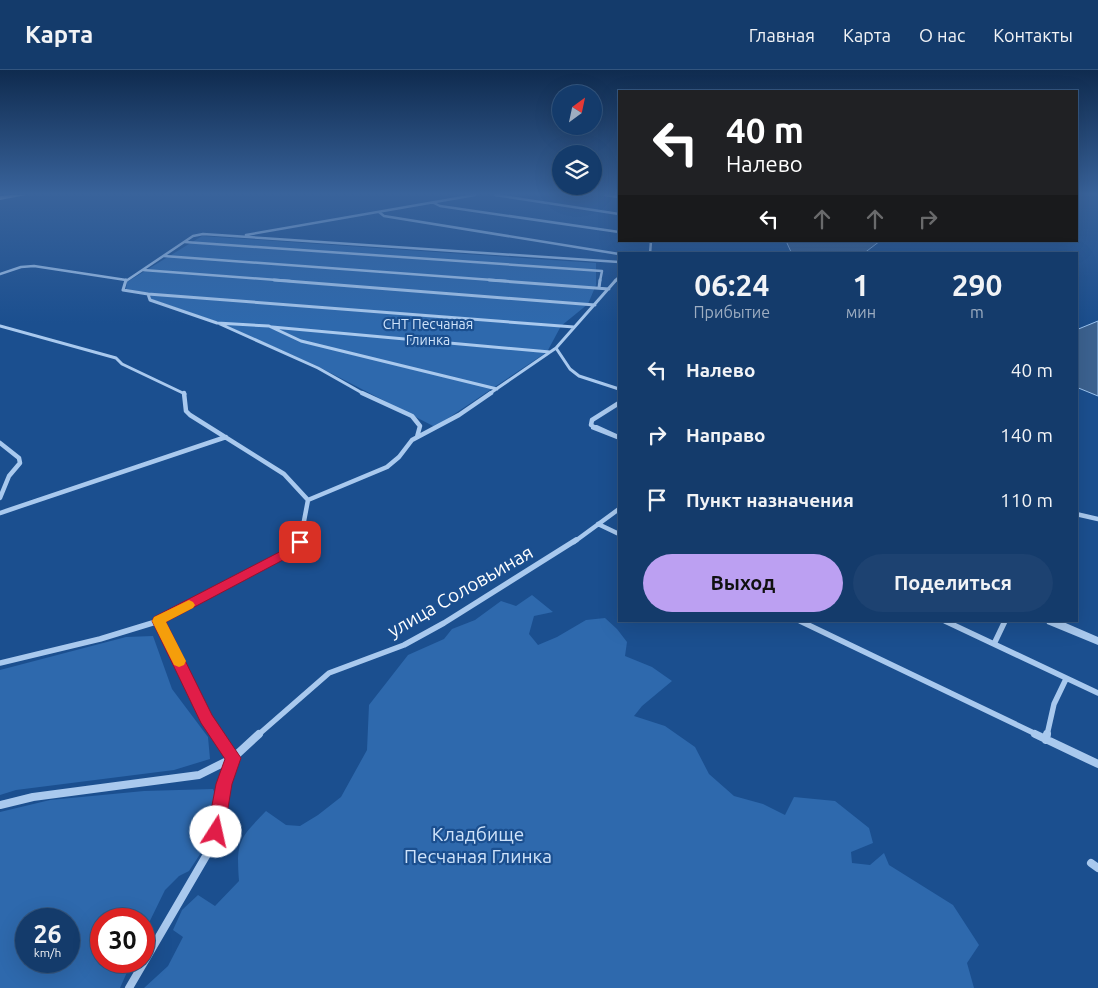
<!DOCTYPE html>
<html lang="ru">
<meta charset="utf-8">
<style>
:root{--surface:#143b6b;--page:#1d4271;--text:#f1f3f6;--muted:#9dadc1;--line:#33557e;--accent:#bca0f2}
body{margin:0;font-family:Ubuntu,sans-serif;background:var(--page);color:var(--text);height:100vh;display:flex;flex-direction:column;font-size:19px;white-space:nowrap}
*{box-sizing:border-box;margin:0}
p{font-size:16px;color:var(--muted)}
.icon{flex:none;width:28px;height:28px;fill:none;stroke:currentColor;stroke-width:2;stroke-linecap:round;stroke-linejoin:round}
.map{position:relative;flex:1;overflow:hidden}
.details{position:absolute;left:618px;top:182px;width:460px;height:370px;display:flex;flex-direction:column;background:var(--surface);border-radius:0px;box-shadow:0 5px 20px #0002,0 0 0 1px var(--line)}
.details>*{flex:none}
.banner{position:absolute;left:618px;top:20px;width:460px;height:152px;border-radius:0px;box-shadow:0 5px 20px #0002,0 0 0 1px var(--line);background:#202124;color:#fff;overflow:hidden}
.needle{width:32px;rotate:33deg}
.fabs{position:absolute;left:552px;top:15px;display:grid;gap:10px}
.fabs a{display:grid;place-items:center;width:50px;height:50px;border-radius:50%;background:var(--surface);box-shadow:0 5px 20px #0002,0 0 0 1px var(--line);font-size:25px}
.speed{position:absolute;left:15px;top:838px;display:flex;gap:10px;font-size:25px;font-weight:700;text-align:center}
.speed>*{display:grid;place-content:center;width:65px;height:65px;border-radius:50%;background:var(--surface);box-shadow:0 5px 20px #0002,0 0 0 1px var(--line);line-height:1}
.speed small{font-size:12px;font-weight:400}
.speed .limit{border:8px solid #d22;background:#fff;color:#111}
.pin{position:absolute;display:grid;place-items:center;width:42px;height:42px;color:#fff;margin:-21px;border-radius:10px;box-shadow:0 2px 8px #0006}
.me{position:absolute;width:55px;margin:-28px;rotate:10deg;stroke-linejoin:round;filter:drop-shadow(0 0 4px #0008)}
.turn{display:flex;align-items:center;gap:18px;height:105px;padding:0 25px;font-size:22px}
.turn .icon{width:65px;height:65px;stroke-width:2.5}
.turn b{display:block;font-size:35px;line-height:42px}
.lanes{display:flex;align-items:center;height:48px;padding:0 25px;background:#0003;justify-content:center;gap:25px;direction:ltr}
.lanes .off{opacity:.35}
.eta{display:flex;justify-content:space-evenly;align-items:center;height:85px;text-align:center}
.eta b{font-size:30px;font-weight:700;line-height:35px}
.cta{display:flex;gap:10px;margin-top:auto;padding:10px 25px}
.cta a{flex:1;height:58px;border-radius:30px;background:var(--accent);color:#111;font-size:20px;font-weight:700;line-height:58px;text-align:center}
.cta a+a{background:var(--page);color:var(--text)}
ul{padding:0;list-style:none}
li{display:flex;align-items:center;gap:15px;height:65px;padding:0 25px}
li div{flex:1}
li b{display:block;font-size:19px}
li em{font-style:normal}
header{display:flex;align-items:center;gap:30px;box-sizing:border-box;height:70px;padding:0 25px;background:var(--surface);border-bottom:1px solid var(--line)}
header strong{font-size:24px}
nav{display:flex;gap:28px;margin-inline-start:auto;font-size:18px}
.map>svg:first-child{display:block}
.green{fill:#2e69ad;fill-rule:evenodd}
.water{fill:#3c6290;stroke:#9cc4f0}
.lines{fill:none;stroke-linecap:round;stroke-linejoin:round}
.minor-far4{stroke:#a9c9ee;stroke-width:2.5}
.minor-far3{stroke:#a9c9ee;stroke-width:3}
.minor-far2{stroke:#a9c9ee;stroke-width:4.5}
.minor-far1{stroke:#a9c9ee;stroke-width:5.5}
.minor{stroke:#a9c9ee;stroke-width:8}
.tertiary{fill:#a9c9ee;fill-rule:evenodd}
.primary{fill:#f0f6ff;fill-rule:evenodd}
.route{fill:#e11d48;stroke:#92132f}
.slow{fill:#f59e0b}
.labels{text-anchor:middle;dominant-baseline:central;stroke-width:4.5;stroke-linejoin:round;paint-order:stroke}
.far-park-label{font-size:14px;fill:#cfe3fa;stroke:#1b4f8f}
.near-street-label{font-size:19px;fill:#fff;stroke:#1b4f8f}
.near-park-label{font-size:19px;fill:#cfe3fa;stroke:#1b4f8f}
</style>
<header>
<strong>Карта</strong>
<nav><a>Главная</a><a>Карта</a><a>О нас</a><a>Контакты</a></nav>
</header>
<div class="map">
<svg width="1098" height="918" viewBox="0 0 1098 918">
<rect width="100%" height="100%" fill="#1b4f8f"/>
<path class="green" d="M202,166L596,193V215L588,234L561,256L547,282L435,357L319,297L218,252L151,229L150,223L126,219L127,212Z
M532,525L553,542L534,546L529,564L538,575L557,567L586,550L605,548L617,559L627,572L625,586L652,597L672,611L642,636L634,646L665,656L695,677L709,704L734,726L763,734L785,745L794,727L835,731L869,758L873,773L851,782L852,793L870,795L884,783L889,795L953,835L979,875L967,893L974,918H144L168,896L183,867L173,860L182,840L198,825L215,836L239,811C236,771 239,769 266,741L286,755L300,756L318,745L341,727L367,680L369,635L408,585L444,569L452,559L475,550L501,531L516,536Z
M153,566L172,619L208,667L210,689L174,700L16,720L0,725V600L126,567Z
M213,719L217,728L210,769L189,801L179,806L165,820L144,863V849H101V891H132L120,918H0V742L50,730L144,721ZM26,849H69V891H26Z"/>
<path class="water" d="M786,171H880L863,184H792Z
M1098,251V326L1076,317V260Z"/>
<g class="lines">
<path class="minor-far4" d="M495,125L619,144
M605,125L619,127
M434,133L440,136L619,162
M379,142L384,146L619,184
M246,165L475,125
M185,172L602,201L600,211
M650,184L651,171
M164,186L506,211
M143,200L290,211
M0,204L21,197L34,196L126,210
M126,211L193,166L203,164L619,192
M615,211L619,207"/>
<path class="minor-far3" d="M126,210L123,220L148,224L150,230L217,253L269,256L301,271L497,319
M274,210L595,235
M489,210L609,219
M599,218L600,210
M148,224L574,257
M220,254L318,298L364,324
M0,256L116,288L122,294L185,324
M272,257L550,282
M556,278L570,299L579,306L619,319
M489,324L556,278L616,210"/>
<path class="minor-far2" d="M184,323L186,341L190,345L284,404L308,430
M362,323L412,346L420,356L417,367
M594,357L591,355L592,350L619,333
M0,373L19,388L20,393L9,406L0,428
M308,430L387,397L399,387L412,370L459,345L491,323
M0,443L226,367
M1076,444L1098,449
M598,454L619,464
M300,472L308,430
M574,472L619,439"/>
<path class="minor-far1" d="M159,551L207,649L218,665
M800,551L1038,665
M945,551L1098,623
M994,574L1005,551
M0,593L100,569L159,551L296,478L300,470
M258,665L329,603L404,575L444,553L576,470
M1047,665L1054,634L1066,609"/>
<path class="minor" d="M217,664L233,688
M1035,664L1098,694
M1046,670L1047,664
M0,735L33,727L199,705L233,688
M1091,793L1098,798
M129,918L213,774L224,714L233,688L259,664"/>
<path class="tertiary" d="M591,355H597L619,365V370L591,359Z
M1046,551H1061L1098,567V575L1047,554Z"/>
<path class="primary" d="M11,125H26L0,130V126Z"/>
</g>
<linearGradient id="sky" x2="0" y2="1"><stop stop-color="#0f2b4f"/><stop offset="0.49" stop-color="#39639b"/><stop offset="1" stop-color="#39639b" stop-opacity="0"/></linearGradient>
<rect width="1098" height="253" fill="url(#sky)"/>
<path class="route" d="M300,469L306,472L300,481L166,552L212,645L241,688L232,714L224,762L222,768L216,770L209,768L207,762L216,714L225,689L201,653L152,551L154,547L291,476L296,470Z"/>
<path class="slow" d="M189,530L193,532L195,535L193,538L166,552L186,591L184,595L179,597L174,595L152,551L154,547Z"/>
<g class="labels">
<g class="far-park-label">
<text x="428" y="254">СНТ Песчаная<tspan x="428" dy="16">Глинка</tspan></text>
</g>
<g class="near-street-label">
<text transform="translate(460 521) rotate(-30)">улица Соловьиная</text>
</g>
<g class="near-park-label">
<text x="478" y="764">Кладбище<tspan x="478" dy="22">Песчаная Глинка</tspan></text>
</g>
</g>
</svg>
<div class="fabs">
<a><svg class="needle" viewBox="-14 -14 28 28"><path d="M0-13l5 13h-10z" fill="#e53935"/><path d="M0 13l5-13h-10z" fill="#9dadc1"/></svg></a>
<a><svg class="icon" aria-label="layers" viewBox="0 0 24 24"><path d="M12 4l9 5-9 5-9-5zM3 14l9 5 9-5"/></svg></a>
</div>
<div class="speed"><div>26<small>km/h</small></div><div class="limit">30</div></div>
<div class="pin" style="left:300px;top:472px;background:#d93025"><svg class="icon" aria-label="arrive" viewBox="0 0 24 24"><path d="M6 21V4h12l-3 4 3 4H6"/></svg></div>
<svg class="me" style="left:216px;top:762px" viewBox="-20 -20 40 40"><circle r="19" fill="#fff"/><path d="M0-13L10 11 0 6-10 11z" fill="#e11d48"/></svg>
<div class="banner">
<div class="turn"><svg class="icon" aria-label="left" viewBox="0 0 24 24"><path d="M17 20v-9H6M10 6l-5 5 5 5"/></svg><div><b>40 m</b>Налево</div></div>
<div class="lanes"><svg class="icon" aria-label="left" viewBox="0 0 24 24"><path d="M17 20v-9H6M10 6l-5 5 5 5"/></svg><svg class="icon off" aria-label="ahead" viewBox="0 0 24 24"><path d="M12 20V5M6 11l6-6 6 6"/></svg><svg class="icon off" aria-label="ahead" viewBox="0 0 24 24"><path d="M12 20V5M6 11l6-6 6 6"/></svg><svg class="icon off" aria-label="right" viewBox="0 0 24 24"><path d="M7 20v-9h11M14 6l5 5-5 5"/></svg></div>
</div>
<section class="details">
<div class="eta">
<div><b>06:24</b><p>Прибытие</p></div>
<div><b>1</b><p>мин</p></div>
<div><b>290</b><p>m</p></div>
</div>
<ul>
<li><svg class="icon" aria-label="left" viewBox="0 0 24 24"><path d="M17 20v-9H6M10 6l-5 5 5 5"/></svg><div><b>Налево</b></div><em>40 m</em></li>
<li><svg class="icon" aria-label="right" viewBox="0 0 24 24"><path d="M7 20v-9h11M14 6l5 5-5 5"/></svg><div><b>Направо</b></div><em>140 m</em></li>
<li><svg class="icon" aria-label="arrive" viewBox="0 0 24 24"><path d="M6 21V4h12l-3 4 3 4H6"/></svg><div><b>Пункт назначения</b></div><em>110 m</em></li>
</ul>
<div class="cta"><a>Выход</a><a>Поделиться</a></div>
</section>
</div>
